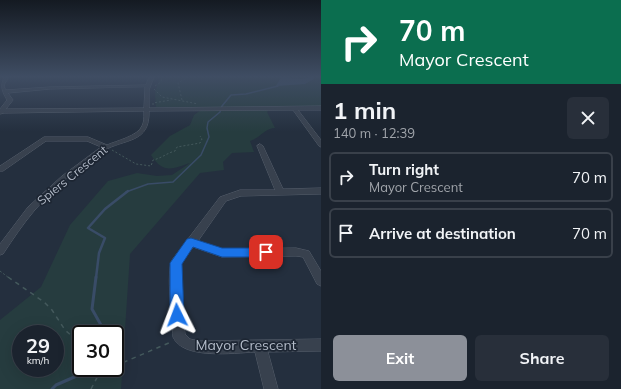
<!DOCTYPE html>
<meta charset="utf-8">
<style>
:root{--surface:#1b232e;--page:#282f3a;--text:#f1f3f6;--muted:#a0a4aa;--line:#39404a;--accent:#8c9099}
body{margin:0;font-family:Mulish,sans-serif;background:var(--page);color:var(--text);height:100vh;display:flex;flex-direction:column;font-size:15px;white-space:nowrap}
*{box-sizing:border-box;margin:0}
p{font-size:13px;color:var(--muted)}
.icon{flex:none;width:22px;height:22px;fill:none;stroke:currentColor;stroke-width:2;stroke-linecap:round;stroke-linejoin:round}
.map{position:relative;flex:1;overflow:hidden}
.drawer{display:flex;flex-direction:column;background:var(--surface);width:300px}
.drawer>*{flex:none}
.top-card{background:#0b6e4f;color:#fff;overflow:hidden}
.speed{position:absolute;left:12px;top:325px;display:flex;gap:8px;font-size:20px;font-weight:700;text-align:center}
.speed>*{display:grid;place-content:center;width:52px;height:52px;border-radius:50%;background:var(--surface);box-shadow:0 4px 16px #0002,0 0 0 1px var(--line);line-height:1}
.speed small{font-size:10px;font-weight:400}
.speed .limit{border:2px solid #111;border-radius:6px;background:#fff;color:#111}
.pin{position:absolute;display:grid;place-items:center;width:34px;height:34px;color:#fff;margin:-17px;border-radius:8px;box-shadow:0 2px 6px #0006}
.me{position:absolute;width:44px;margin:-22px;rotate:357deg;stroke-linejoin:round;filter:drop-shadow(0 0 3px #0008)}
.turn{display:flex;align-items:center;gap:14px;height:84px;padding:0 12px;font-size:18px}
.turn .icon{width:52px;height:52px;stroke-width:2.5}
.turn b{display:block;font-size:28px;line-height:34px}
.round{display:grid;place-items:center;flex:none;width:42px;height:42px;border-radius:6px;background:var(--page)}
.headline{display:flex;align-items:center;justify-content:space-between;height:68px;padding:0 12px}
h1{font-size:24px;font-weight:700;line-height:30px}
.button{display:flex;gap:8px;margin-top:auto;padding:8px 12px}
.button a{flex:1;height:46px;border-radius:6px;background:var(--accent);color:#fff;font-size:16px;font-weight:700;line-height:46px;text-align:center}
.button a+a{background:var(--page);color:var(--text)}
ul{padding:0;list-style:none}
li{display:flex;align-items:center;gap:12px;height:50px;margin:0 8px 6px;padding:0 4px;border:2px solid var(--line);border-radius:6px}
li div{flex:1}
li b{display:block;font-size:15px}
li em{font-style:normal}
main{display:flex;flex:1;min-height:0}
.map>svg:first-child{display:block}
.green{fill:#263c3f;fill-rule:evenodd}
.water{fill:#394c67}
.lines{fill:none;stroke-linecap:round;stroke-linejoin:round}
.stream-far2{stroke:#394c67;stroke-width:1.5}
.stream-far1{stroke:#394c67;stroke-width:2.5}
.stream{stroke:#394c67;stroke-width:3}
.minor-casing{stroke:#565f6c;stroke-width:1}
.path-far1{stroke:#44595c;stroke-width:1;stroke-dasharray:2 2;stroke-linecap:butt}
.path{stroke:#44595c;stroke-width:1.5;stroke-dasharray:4.5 4.5;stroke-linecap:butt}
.minor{fill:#38414e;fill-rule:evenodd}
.route{fill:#1a73e8;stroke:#114b97}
.labels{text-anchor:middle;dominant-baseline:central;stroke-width:3.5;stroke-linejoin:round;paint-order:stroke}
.street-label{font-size:12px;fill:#b4bcc9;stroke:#1d2633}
.near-street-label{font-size:14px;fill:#b4bcc9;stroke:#1d2633}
</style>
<main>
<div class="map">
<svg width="321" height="389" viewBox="0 0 321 389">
<rect width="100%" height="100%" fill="#242f3e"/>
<path class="green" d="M160,77H305L314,80V77H321V106H271L267,112L275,128C265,128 260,138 250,141L254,152L232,153L223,162L224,170L200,173L130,254L121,389H0V320L41,287L70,225L108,181L137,173L157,176L172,175L190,163C172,169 163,174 151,155L170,136L190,125L194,115L201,110L202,107H156L155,92ZM21,334H55V368H21ZM81,334H115V368H81Z"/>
<path class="water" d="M281,77L301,79L314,77V79L305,84L276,86Z"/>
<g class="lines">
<path class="stream-far2" d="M126,192L148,184L173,182L201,155L209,137L207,128L208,122L220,112L222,106L231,95L246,94L278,86"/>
<path class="stream-far1" d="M96,278L99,253L105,238L88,228L105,209L128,191"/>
<path class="stream" d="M96,277L92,309L106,334
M52,389L56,385L95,368"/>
<defs>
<path id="minor" d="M4,77H9C6,82 2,85 6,90L50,87L146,85L149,77H154L149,90V108L321,106V110H298L321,140V147L319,146L293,110L149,111C150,144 125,138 103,151C78,167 53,189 34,211C23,224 13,239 3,254L0,255V244L28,207L62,176L101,147L87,141H46L3,171H0V166L44,137H88L107,145C116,141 138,136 142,126C144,122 144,118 144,113V111L4,113L0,114V109L7,100C2,91 0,87 4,77ZM145,87L144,108L6,109L13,100L8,93L50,89Z
M260,144L263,146L283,189L321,188V194L241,196L226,201L198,241L222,249L296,248L309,251L321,271V286L317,284L303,257L296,256L222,257L193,247L181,264L180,282L185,334L190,339L199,341L321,339V351L268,352L278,389H264L255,352C234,353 183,360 173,337C172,321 166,272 172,260L220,197L240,190H275L257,146Z"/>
</defs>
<use href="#minor" class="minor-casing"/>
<path class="path-far1" d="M155,86L161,82L162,77
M154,89L162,97L198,104
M182,100L178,83L188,77
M153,105V103L171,100
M112,150L136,164L151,166L153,160C162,158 167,153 175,151L177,147L200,143L202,139L200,136
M0,271L9,278"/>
<path class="path" d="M8,277L44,302L52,310L65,330L81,344
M115,366L171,342
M91,389L102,368"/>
<use href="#minor" class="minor"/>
</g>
<linearGradient id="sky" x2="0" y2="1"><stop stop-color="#141a22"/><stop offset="0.58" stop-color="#3f4d63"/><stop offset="1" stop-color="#3f4d63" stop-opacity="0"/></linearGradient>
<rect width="321" height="132" fill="url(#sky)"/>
<path class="route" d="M191,238L222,248H266L270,249L272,252L270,255L266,257H222L193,247L182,264L184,315L182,319L177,321L172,319L170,315V263L187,239Z"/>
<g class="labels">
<g class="street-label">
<text transform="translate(72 175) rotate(-39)">Spiers Crescent</text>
</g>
<g class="near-street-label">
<text x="246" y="345">Mayor Crescent</text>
</g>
</g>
</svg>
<div class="speed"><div>29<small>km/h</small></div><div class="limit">30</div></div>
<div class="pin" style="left:266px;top:252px;background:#d93025"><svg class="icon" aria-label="arrive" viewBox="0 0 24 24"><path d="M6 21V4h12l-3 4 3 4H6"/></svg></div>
<svg class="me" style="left:177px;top:315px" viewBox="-20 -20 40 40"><path d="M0-17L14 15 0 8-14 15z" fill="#1a73e8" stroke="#fff" stroke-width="4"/></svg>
</div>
<section class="drawer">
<div class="top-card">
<div class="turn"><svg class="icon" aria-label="right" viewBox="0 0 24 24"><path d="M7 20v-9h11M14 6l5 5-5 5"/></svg><div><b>70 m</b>Mayor Crescent</div></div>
</div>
<div class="headline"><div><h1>1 min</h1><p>140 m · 12:39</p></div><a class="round"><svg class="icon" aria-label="close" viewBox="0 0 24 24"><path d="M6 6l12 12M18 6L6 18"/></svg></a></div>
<ul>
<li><svg class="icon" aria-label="right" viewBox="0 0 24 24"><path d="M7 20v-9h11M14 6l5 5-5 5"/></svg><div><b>Turn right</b><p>Mayor Crescent</p></div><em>70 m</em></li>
<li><svg class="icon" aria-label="arrive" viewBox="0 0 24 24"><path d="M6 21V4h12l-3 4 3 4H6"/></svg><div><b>Arrive at destination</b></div><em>70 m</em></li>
</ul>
<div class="button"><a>Exit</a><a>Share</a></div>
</section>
</main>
